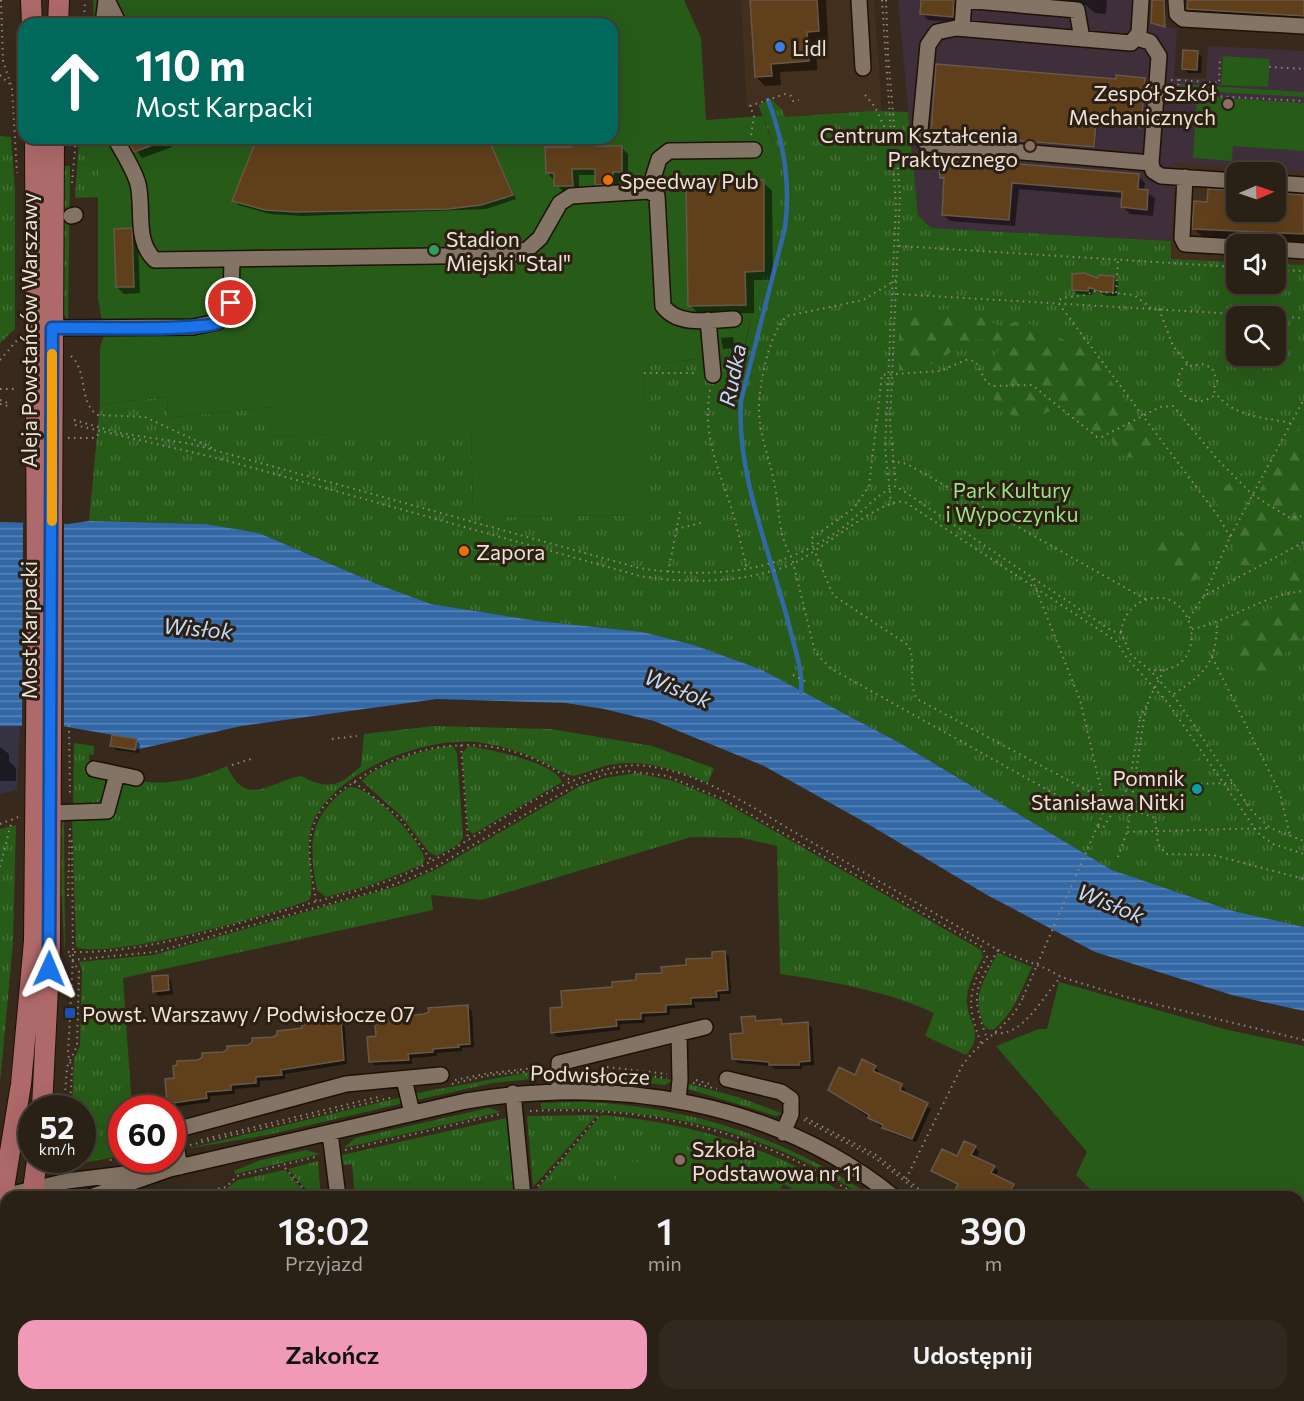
<!DOCTYPE html>
<html lang="pl">
<meta charset="utf-8">
<style>
:root{--surface:#292016;--page:#31281f;--text:#f1f3f6;--muted:#a5a3a1;--line:#453e35;--accent:#f09ab7}
body{margin:0;font-family:Commissioner,sans-serif;background:var(--page);color:var(--text);height:100vh;display:flex;flex-direction:column;font-size:22px;white-space:nowrap}
*{box-sizing:border-box;margin:0}
p{font-size:20px;color:var(--muted)}
.icon{flex:none;width:33px;height:33px;fill:none;stroke:currentColor;stroke-width:2;stroke-linecap:round;stroke-linejoin:round}
.map{position:relative;flex:1;overflow:hidden}
.details{position:absolute;left:0px;top:1191px;width:1305px;height:210px;display:flex;flex-direction:column;background:var(--surface);border-radius:18px 18px 0 0;box-shadow:0 6px 24px #0002,0 0 0 2px var(--line)}
.details>*{flex:none}
.banner{position:absolute;left:18px;top:18px;width:600px;height:126px;border-radius:18px;box-shadow:0 6px 24px #0002,0 0 0 2px var(--line);background:#00695c;color:#fff;overflow:hidden}
.needle{width:39px;rotate:88deg}
.fabs{position:absolute;left:1226px;top:162px;display:grid;gap:12px}
.fabs a{display:grid;place-items:center;width:60px;height:60px;border-radius:12px;background:var(--surface);box-shadow:0 6px 24px #0002,0 0 0 2px var(--line);font-size:30px}
.speed{position:absolute;left:18px;top:1095px;display:flex;gap:12px;font-size:30px;font-weight:700;text-align:center}
.speed>*{display:grid;place-content:center;width:78px;height:78px;border-radius:50%;background:var(--surface);box-shadow:0 6px 24px #0002,0 0 0 2px var(--line);line-height:1}
.speed small{font-size:15px;font-weight:400}
.speed .limit{border:9px solid #d22;background:#fff;color:#111}
.pin{position:absolute;display:grid;place-items:center;width:51px;height:51px;color:#fff;margin:-26px;border:3px solid #fff;border-radius:50%;box-shadow:0 2px 6px #0007}
.me{position:absolute;width:66px;margin:-33px;rotate:1deg;stroke-linejoin:round;filter:drop-shadow(0 0 4px #0008)}
.turn{display:flex;align-items:center;gap:21px;height:126px;padding:0 18px;font-size:27px}
.turn .icon{width:78px;height:78px;stroke-width:2.5}
.turn b{display:block;font-size:42px;line-height:51px}
.eta{display:flex;justify-content:space-evenly;align-items:center;height:102px;text-align:center}
.eta b{font-size:36px;font-weight:600;line-height:42px}
.action{display:flex;gap:12px;margin-top:auto;padding:12px 18px}
.action a{flex:1;height:69px;border-radius:18px;background:var(--accent);color:#111;font-size:24px;font-weight:600;line-height:69px;text-align:center}
.action a+a{background:var(--page);color:var(--text)}
.map>svg:first-child{display:block}
.built{fill:#422f1d;fill-rule:evenodd}
.industrial{fill:#343243}
.education{fill:#3e2f3b}
.grass{fill:url(#grass-tufts);fill-rule:evenodd}
.forest{fill:url(#forest-firs)}
.garden{fill:#275b18}
.water{fill:url(#water-rules)}
.pier{fill:#372a1d}
.shadow{fill:#0007}
.lines{fill:none;stroke-linecap:round;stroke-linejoin:round}
.stream{stroke:#3368a6;stroke-width:4.5}
.building{fill:#603f1b;stroke:#67584a;stroke-width:1.5}
.minor-casing{stroke:#1e1206;stroke-width:18}
.major-casing{stroke:#1e1206;stroke-width:22}
.path{stroke:#91867c;stroke-width:2;stroke-dasharray:1.5 4.5;stroke-linecap:butt}
.minor{stroke:#847465;stroke-width:15}
.major{stroke:#ae696a;stroke-width:20}
.path-bridge{stroke:#91867c;stroke-width:2;stroke-dasharray:1.5 4.5;stroke-linecap:butt}
.route-casing{stroke:#114b97;stroke-width:15}
.route{stroke:#1a73e8;stroke-width:10}
.slow{stroke:#f59e0b;stroke-width:10}
.shop-dot{fill:#3f7fe0;stroke:#2d2013;stroke-width:2}
.education-dot{fill:#8d6e63;stroke:#2d2013;stroke-width:2}
.food-dot{fill:#e8710a;stroke:#2d2013;stroke-width:2}
.leisure-dot{fill:#2e9e5b;stroke:#2d2013;stroke-width:2}
.culture-dot{fill:#0f9aa8;stroke:#2d2013;stroke-width:2}
.transit-dot{fill:#1a4fb4;stroke:#2d2013;stroke-width:2}
.labels{text-anchor:middle;dominant-baseline:central;stroke-width:6;stroke-linejoin:round;paint-order:stroke}
.poi-label{font-size:21px;fill:#ece3db;stroke:#2d2013;text-anchor:start}
.street-label{font-size:21px;fill:#ece3db;stroke:#2d2013}
.park-label{font-size:21px;fill:#9ae487;stroke:#2d2013}
.water-label{font-size:22px;font-style:italic;fill:#bfdbff;stroke:#2d2013}
</style>
<div class="map">
<svg width="1304" height="1401" viewBox="0 0 1304 1401">
<defs>
<pattern id="grass-tufts" width="24" height="20" patternUnits="userSpaceOnUse" patternTransform="scale(1.5)"><rect width="24" height="20" fill="#275b18"/><path d="M3 7l-1-3M5 7V3M7 7l1-3M15 17l-1-3M17 17v-4M19 17l1-3" fill="none" stroke="#467239"/></pattern>
<pattern id="forest-firs" width="22" height="20" patternUnits="userSpaceOnUse" patternTransform="scale(1.5)"><rect width="22" height="20" fill="#275b18"/><path d="M5 1l3.5 6h-7zM16 11l3.5 6h-7z" fill="#467239"/></pattern>
<pattern id="water-rules" width="6" height="5" patternUnits="userSpaceOnUse" patternTransform="scale(1.5)"><rect width="6" height="5" fill="#3368a6"/><path d="M0 2.5h6" fill="none" stroke="#5b85b6"/></pattern>
</defs>
<rect width="100%" height="100%" fill="#372a1d"/>
<path class="built" d="M741,0H874L882,111L784,117L771,99L747,109Z
M1175,163L1304,172V265L1275,264V244H1236V262L1170,259ZM1236,172H1275V212H1236Z
M40,1395H116V1400L38,1401Z
M361,1395H474L475,1401H362Z"/>
<path class="industrial" d="M20,725L17,790L0,794V726Z"/>
<path class="education" d="M898,0H1150L1149,23L1177,29L1174,77L1206,79L1208,46L1304,51V172L1175,163L1171,241L931,228L918,215Z"/>
<path class="grass" d="M771,99L782,110L785,117L872,111L908,112L918,215L931,228L1171,241V259L1236,262V284H1275V264L1304,265V927L1233,911L1112,870L900,743L760,669L694,645L643,632L538,621L431,604L377,584L259,533L206,524L89,521L100,404L167,397L168,418L271,407L272,436L471,430L473,512L490,517L647,515L644,365L743,354L760,281C767,268 769,255 772,241C782,187 781,155 758,105ZM1236,316H1275V356H1236Z
M0,136L11,137L15,190V329L0,343Z
M79,138H98L99,197L75,198Z
M62,166H70L68,320L62,313Z
M434,726L551,729L652,746L714,768L708,783C676,770 645,758 609,765C597,768 586,773 574,776C561,773 548,764 536,759C521,752 505,747 488,744C434,731 334,770 312,824C303,846 317,887 309,900C273,915 107,960 76,947L72,817L108,818L122,778C160,787 192,782 227,766C246,809 269,782 301,776C328,790 339,787 361,766L364,734Z
M74,743L94,746V754L89,755L90,773L106,777L103,795L105,804L73,808Z
M453,746L457,753L463,838L459,844L437,856L429,852L401,816L362,781C376,764 431,747 453,746Z
M468,746C488,749 555,762 562,782L473,834L468,830L462,754Z
M636,773L674,781L722,801L981,950L983,957C977,969 968,983 967,997C965,1023 987,1031 966,1055L925,1036L934,1013C884,990 834,982 780,974L777,846L742,838L691,837L482,900L431,895L433,910L123,978L132,1108H122L121,1156L77,1164L70,1161L82,1160V1108H72L74,1059L80,1046L82,970L79,962L153,955L401,885L437,869L580,786L605,778Z
M349,787C371,785 419,839 425,859L422,865L371,885L326,897L317,890C308,845 309,815 349,787Z
M64,821L65,956L58,834V826Z
M16,825L13,943L0,1083V829Z
M998,953L1032,967C1021,991 1014,1013 993,1030C984,1029 984,1025 981,1017C973,993 987,974 998,953Z
M561,1071H602L673,1080L665,1085L597,1078H566Z
M530,1072L531,1079L493,1083L417,1100L412,1094Z
M685,1083L738,1097L784,1114L776,1116L685,1088Z
M402,1097L400,1104L267,1135L185,1149Z
M584,1102C689,1106 786,1138 873,1197H863C767,1129 656,1107 541,1109V1103Z
M489,1108L501,1112L344,1148L355,1138Z
M597,1115L533,1187L527,1116Z
M601,1115C688,1122 776,1148 849,1197H807L783,1184L778,1194L780,1197H579L578,1192L534,1196V1193Z
M506,1118L515,1192L465,1197H355L352,1164L342,1165V1155Z
M306,1150L320,1154L235,1174L234,1171L261,1160Z
M318,1161L321,1197H313L288,1169Z
M285,1170L309,1197H190L227,1188L238,1180Z
M607,1395H796L795,1401H584L607,1399Z
M867,1395H1050L1057,1401H1008V1398H1004L856,1401Z"/>
<path class="forest" d="M948,309L989,320L1002,329L1014,322L1028,323L1088,351L1156,441L1135,458C1120,456 1115,454 1111,438C1101,431 1089,437 1077,429C1071,425 1068,409 1059,409C1052,409 1041,416 1033,417C1000,421 988,397 986,369L996,361L998,349L993,341L974,339L958,344L942,360L906,373L899,372V332L902,319L909,314Z
M1304,421V534C1283,547 1252,576 1230,561C1235,528 1283,447 1304,421Z
M1238,469L1244,476L1243,488L1234,503L1218,505L1213,501L1209,486L1228,485L1234,471Z
M1197,520L1208,528C1208,552 1214,571 1189,584L1179,581L1157,564L1154,545L1161,539H1175L1187,524Z
M1304,556V581L1276,585L1272,580C1276,568 1292,559 1304,556Z
M1304,601V635L1285,653L1286,670L1231,672C1232,658 1231,638 1240,626C1251,612 1286,603 1304,601Z"/>
<path class="garden" d="M93,0H684L701,38L706,120L763,116C769,136 779,157 780,178C783,238 753,296 743,354L644,365L648,515L490,517L473,512L471,431L271,436L270,407L168,418L167,397L100,404V347L104,335L98,298V138H612V24H94Z
M1223,56L1270,59L1268,87L1221,85Z
M1180,84L1304,92V97L1180,90Z
M1197,96L1304,103V151L1233,146L1232,161L1193,158Z
M922,581L929,582L934,594L928,605L922,608L915,606L911,599L913,590Z
M1198,753L1201,757L1192,760L1188,767L1192,782L1189,788L1192,796L1188,797C1175,786 1178,773 1186,759Z
M1197,784C1223,784 1231,814 1205,820L1194,811L1186,810L1167,824L1163,823C1171,808 1188,797 1203,810L1210,809L1212,802L1210,796L1192,792V786Z
M1059,982L1228,1030L1304,1046V1394L1293,1401H1149L1141,1395H1299V1197H1098L1076,1175L1087,1152L996,1046L1039,1029H1047Z
M715,1158L717,1197H617L615,1163Z"/>
<path class="water" d="M89,521L206,524L259,533L377,584L431,604L538,621L643,632L694,645L760,669L900,743L1112,870L1233,911L1304,927V1011L1232,995L1095,952L987,895L868,824L764,766L654,721L604,709L566,703L437,699L241,726L135,750L136,739L62,726H0V522L68,524Z"/>
<path class="pier" d="M23,523H64V730L22,728Z"/>
<path class="shadow" d="M751,0H826L828,40L816,41L817,70L780,72L781,85L765,86L756,77Z
M922,0H964L960,23L928,20L921,13Z
M1030,0H1107L1106,14L1095,13L1086,5Z
M1154,0H1166L1165,27L1152,23Z
M1187,0H1304V29L1202,23L1188,8Z
M1197,53L1202,57L1201,73H1188L1183,68Z
M1145,79L1142,129L1097,125L1095,148L933,133L1117,81Z
M127,138H168L172,147L142,158Z
M259,138H488L516,199L486,209L303,216L270,214L238,205L234,200Z
M595,144L600,148L621,147L628,154V178H619V190L603,191L597,184L596,175H579V192H563L547,172L573,148Z
M961,158L964,161L1138,176L1145,183L1144,191L1155,198L1153,216L1130,214L1123,207V198L1019,189L1015,226L950,221L943,214L945,181L942,177Z
M763,182L772,191L773,280H754V313L699,314L690,305Z
M1209,190L1236,192V212H1275V193L1304,195V242L1203,237L1194,229L1209,204Z
M131,230L138,237L140,293L124,294L117,287Z
M1114,277L1118,281L1117,296H1106L1093,290L1092,295L1077,294L1073,289Z
M733,337L735,348L723,349L721,338Z
M136,740L140,745L139,753L116,750L112,745Z
M0,747L9,754V761L16,768V781H0Z
M725,953L729,957L731,994H720V1001L694,1002L695,1008L670,1009V1015L644,1017L645,1023L620,1024V1030L557,1037L553,1033L564,1009L613,989L714,959Z
M167,976L171,981L173,994L158,996L154,991Z
M467,1006L472,1011L474,1047L462,1048V1051L436,1053L437,1056L412,1058V1064L374,1065L370,1061L377,1038L425,1015Z
M755,1017L760,1022L807,1024L812,1028L814,1065L802,1066V1069H775L771,1066L738,1063L733,1058Z
M340,1023L345,1027L347,1064L285,1074V1079L260,1081V1087L235,1089V1094L210,1096V1102L173,1107L168,1103L175,1080L198,1061L273,1038Z
M875,1067L879,1071L878,1074L901,1085L906,1090L904,1094L931,1109L916,1142L888,1132L830,1090Z
M975,1147L979,1152L976,1158L994,1167L998,1171L995,1177L1017,1190L1015,1197H963L956,1192L959,1185L933,1171Z
M786,1190L801,1197H783Z
M45,1395H107V1401H51Z
M138,1395H363V1399L144,1401Z
M373,1395H405L406,1401H374Z
M450,1395H480L481,1401H450Z"/>
<g class="lines">
<path class="stream" d="M768,100C784,142 791,183 785,228L741,401C736,475 772,557 790,629C795,649 803,671 801,692"/>
</g>
<path class="building" d="M750,0H817L819,31L807,32L809,61L771,64L772,76L755,77Z
M921,0H954L953,17L920,14Z
M1152,0H1164L1165,27L1151,23Z
M1188,0H1304V16L1187,9Z
M1183,50L1198,51L1197,70L1182,69Z
M936,64L1116,79V75L1145,78L1141,128L1096,124L1094,147L931,133Z
M126,138H171L134,152Z
M257,138H488L513,195L481,205L448,209L297,212L265,210L232,201Z
M571,142H596V146H622V172H613V184L595,185V169H572L573,186H554V173H546L545,147H571Z
M954,156L961,157V159L1139,174L1138,189L1148,190L1147,210L1121,207L1122,192L1012,183L1009,220L942,215L944,177L940,178L938,158Z
M764,180V271L745,272L746,305L688,306L686,181Z
M1208,189L1230,190L1229,203H1236V212H1275V193L1304,195V234L1192,229L1194,201L1207,202Z
M132,228L134,287H116L114,229Z
M1085,273L1097,278L1099,275L1114,276L1113,292H1101L1089,287L1088,291L1072,290V274Z
M112,735L137,739L135,750L110,746Z
M725,951L728,990L716,991L717,997L691,998V1004L666,1005V1012L641,1013V1019L616,1020L617,1026L551,1033L550,1008L562,1007L561,991L612,987V982L636,980V974L662,973L661,967L686,965V959L712,958V952Z
M168,975L169,990L153,992L152,976Z
M468,1005L470,1044L458,1045L459,1047L433,1049V1052L408,1054L409,1060L369,1062L367,1037L376,1036L375,1024L379,1023V1019L424,1014L429,1012L428,1008Z
M755,1016L756,1021L781,1019L782,1024L808,1022L810,1061L799,1062V1065H769V1062L732,1059L730,1034L743,1033L741,1017Z
M341,1021L344,1060L281,1070L282,1075L256,1077V1083L231,1085V1090L206,1092L207,1098L167,1104L165,1079L174,1078L173,1066L177,1065V1061L198,1060L202,1057V1053L223,1052L227,1050V1046L248,1045L252,1042V1038L273,1037L277,1035V1031L302,1028V1024Z
M862,1059L876,1066L873,1071L902,1084L900,1090L928,1103L912,1139L882,1128L883,1125L868,1118L869,1115L828,1090L839,1067L855,1075Z
M964,1141L976,1146L971,1155L995,1166L991,1173L1014,1184L1008,1197H965L954,1192L958,1184L931,1171L942,1149L957,1156Z"/>
<g class="lines">
<defs>
<path id="minor" d="M107,0L119,24
M859,0L863,68
M1141,0L1139,33L1131,43L956,28L937,32L928,45L920,130L923,140L928,144L1151,163
M1176,0L1177,14L1183,19L1304,26
M103,24L106,0
M962,28L964,0L1077,10L1082,39
M1137,38L1150,42L1159,56L1151,163L1153,171L1161,176L1236,181
M115,138C123,153 134,169 138,184C144,209 134,241 155,260L510,255L528,249L540,238L560,203L571,196L649,191L657,196L663,306C678,327 711,320 734,319
M1185,177L1182,238L1185,244L1236,247
M1275,183L1304,185
M649,191L659,159L669,151L754,150
M71,216L75,215
M1275,249L1304,251
M708,320L713,375
M52,328L193,327L218,322L227,313L231,303L232,259
M94,769L136,778
M51,813L107,811L117,774
M404,1079L412,1113
M727,1079L781,1092L791,1099V1114L783,1133
M559,1090V1063L705,1027
M513,1093L523,1197
M678,1100L680,1080L679,1034
M330,1133L338,1197
M180,1167L174,1134L183,1128L346,1084L441,1075
M0,1197L67,1181L149,1171
M90,1197L170,1169L466,1101C614,1076 773,1100 894,1197
M122,1395L126,1401
M356,1395V1401
M543,1395V1401
M840,1395L841,1401
M1089,1395L1095,1401
M152,1401L218,1395"/>
<path id="major" d="M31,0L32,24
M58,24L59,0
M42,1108L50,947L54,138
M32,1197L37,1160
M0,1213L21,1084L34,941L37,628L35,138
M0,1357L6,1331"/>
</defs>
<use href="#minor" class="minor-casing"/>
<use href="#major" class="major-casing"/>
<path class="path" d="M1,0L3,61L12,88L17,173
M882,0L896,206L885,448L891,502
M886,0L888,54L900,195L890,423L896,485
M84,24L85,0
M1269,67L1304,69
M0,75L9,84
M1171,80H1179L1177,94L1304,101
M1179,80L1219,83L1220,57
M865,95L875,107L890,139
M751,135L754,116L750,106L785,94L791,96L793,101L799,100
M72,183L76,138
M899,246L1236,267
M1275,270L1304,271
M896,280L863,300L787,316C769,332 758,388 759,411C760,438 771,462 775,487C780,512 778,536 792,558L815,652L830,668L1071,803L1084,806L1107,803
M1116,293L1118,260
M897,294L1304,318
M1151,308L1134,295L1093,291C1084,299 1070,294 1059,300V304L1218,516L1230,537
M1159,309L1173,346L1190,366L1202,364L1212,368L1217,381L1213,390C1234,418 1259,416 1290,423
M71,356C88,371 78,400 97,415L145,417L212,448
M0,360L19,338
M1187,364C1177,372 1175,384 1183,394C1194,404 1205,403 1216,394
M644,373H698
M0,389H18
M710,390C703,430 715,461 728,498C736,521 741,545 747,569
M0,400L8,403
M0,404L8,406
M74,420L119,433L192,444L639,568C709,579 779,573 838,531C857,518 877,493 896,486L1112,631L1121,633L1131,655L1150,670L1176,699L1252,811L1270,828L1304,841
M75,425L221,459L640,576C689,584 743,583 790,565C819,553 881,497 905,502L1116,641L1127,658L1168,703L1258,833L1273,844L1304,854
M68,438H94L101,432
M892,461L907,464L1147,600
M676,529L705,522
M668,572L680,512
M1032,579L1080,700L1103,798
M1204,596L1230,537L1304,399
M1189,618L1204,596L1304,542
M1192,629C1231,621 1264,594 1304,591
M1121,632C1123,619 1129,608 1141,602C1195,576 1217,677 1150,670
M1212,657L1280,793L1290,836
M1164,670L1149,699L1144,718L1127,832L1270,828
M793,675L809,683
M1174,694C1206,672 1216,664 1217,623
M1140,718L1147,704
M69,725L70,797
M332,739L357,736
M461,745L468,841
M232,765L251,759
M354,782L400,818L431,860
M1197,796L1191,792L1192,784L1233,783
M1105,800L917,699C907,682 917,661 908,645L833,595L813,547L812,538L854,508L869,486L882,375L940,371L966,360L975,361L987,383L994,386L1032,385L1097,437H1102L1160,407L1173,406L1218,460L1253,495L1290,518L1304,516
M1107,803L1129,811
M1130,809L1155,818L1158,844L1166,854L1213,855L1304,879
M0,824L18,817
M1098,825L1107,803
M69,835L72,842L73,956L68,1055L72,1068L70,1108
M1118,857L1127,832
M0,867L12,820
M68,896L70,827
M316,901C312,877 305,847 314,824C322,802 339,792 357,780C423,736 505,731 570,780
M998,950L1047,969L1061,977L1126,997L1304,1040
M68,952C147,954 221,927 297,907C337,895 380,887 418,868C482,838 577,757 647,766C705,773 759,812 808,840C871,877 935,913 998,950C975,989 970,994 987,1038
M72,960L155,952L383,889L430,870L576,785L606,774L627,771L667,776L725,800L982,947L987,957C967,992 967,1006 981,1043
M995,1033C1024,1037 1044,994 1061,977
M607,1067L667,1074
M595,1070L667,1078
M455,1080L490,1073L544,1067
M696,1080L713,1085
M693,1083L717,1089
M452,1084L490,1075L545,1070
M64,1108L67,1067L77,1046L79,971L68,953
M530,1111C646,1105 762,1131 859,1197
M806,1118L876,1155L929,1197
M804,1120L875,1158L925,1197
M201,1140L382,1096
M190,1145L394,1097
M345,1150L500,1114
M68,1160L74,1165
M110,1160L122,1158
M61,1162L69,1166
M285,1168L311,1197
M906,1179L962,1066C980,1039 1011,1027 1023,997
M538,1186L601,1113
M153,1197H167
M183,1197L226,1187L237,1176L319,1156
M0,1243L6,1244
M0,1250L6,1251
M21,1395V1401
M412,1395L416,1401
M478,1395V1401
M970,1395L978,1401
M1005,1395L1006,1401
M1060,1395L1066,1401
M1121,1395L1128,1401
M1125,1395L1133,1401
M854,1400L863,1395
M332,1401L334,1395
M796,1401L797,1395"/>
<use href="#minor" class="minor"/>
<use href="#major" class="major"/>
<path class="path-bridge" d="M1098,827L1103,828L1129,786L1140,718
M1023,997L1098,825"/>
</g>
<g class="lines">
<defs>
<path id="route" d="M49,969L52,328C79,327 203,332 219,322C225,318 228,310 231,303"/>
</defs>
<use href="#route" class="route-casing"/>
<use href="#route" class="route"/>
<path class="slow" d="M52,354V521"/>
</g>
<circle class="shop-dot" cx="780" cy="47" r="6"/>
<g class="education-dot">
<circle cx="1228" cy="104" r="6"/>
<circle cx="1030" cy="146" r="6"/>
<circle cx="680" cy="1160" r="6"/>
</g>
<g class="food-dot">
<circle cx="608" cy="180" r="6"/>
<circle cx="464" cy="551" r="6"/>
</g>
<circle class="leisure-dot" cx="434" cy="250" r="6"/>
<circle class="culture-dot" cx="1197" cy="789" r="6"/>
<rect class="transit-dot" x="64" y="1007" width="12" height="12" rx="3"/>
<g class="labels">
<g class="poi-label">
<text x="792" y="47">Lidl</text>
<text x="1216" y="92" text-anchor="end">Zespół Szkół<tspan x="1216" dy="24">Mechanicznych</tspan></text>
<text x="1018" y="134" text-anchor="end">Centrum Kształcenia<tspan x="1018" dy="24">Praktycznego</tspan></text>
<text x="620" y="180">Speedway Pub</text>
<text x="446" y="238">Stadion<tspan x="446" dy="24">Miejski "Stal"</tspan></text>
<text x="476" y="551">Zapora</text>
<text x="1185" y="777" text-anchor="end">Pomnik<tspan x="1185" dy="24">Stanisława Nitki</tspan></text>
<text x="82" y="1013">Powst. Warszawy / Podwisłocze 07</text>
<text x="692" y="1148">Szkoła<tspan x="692" dy="24">Podstawowa nr 11</tspan></text>
</g>
<g class="street-label">
<text transform="translate(28 330) rotate(-90)">Aleja Powstańców Warszawy</text>
<text transform="translate(28 630) rotate(-90)">Most Karpacki</text>
<text transform="translate(590 1074) rotate(2)">Podwisłocze</text>
</g>
<g class="park-label">
<text x="1012" y="489">Park Kultury<tspan x="1012" dy="24">i Wypoczynku</tspan></text>
</g>
<g class="water-label">
<text transform="translate(732 375) rotate(-79)">Rudka</text>
<text transform="translate(198 628) rotate(5)">Wisłok</text>
<text transform="translate(678 688) rotate(22)">Wisłok</text>
<text transform="translate(1111 903) rotate(22)">Wisłok</text>
</g>
</g>
</svg>
<div class="fabs">
<a><svg class="needle" viewBox="-14 -14 28 28"><path d="M0-13l5 13h-10z" fill="#e53935"/><path d="M0 13l5-13h-10z" fill="#a5a3a1"/></svg></a>
<a><svg class="icon" aria-label="sound" viewBox="0 0 24 24"><path d="M4 9h4l5-4v14l-5-4H4zM17 9q2 3 0 6"/></svg></a>
<a><svg class="icon" aria-label="search" viewBox="0 0 24 24"><circle cx="10" cy="10" r="6"/><path d="M15 15l6 6"/></svg></a>
</div>
<div class="speed"><div>52<small>km/h</small></div><div class="limit">60</div></div>
<div class="pin" style="left:231px;top:303px;background:#d93025"><svg class="icon" aria-label="arrive" viewBox="0 0 24 24"><path d="M6 21V4h12l-3 4 3 4H6"/></svg></div>
<svg class="me" style="left:49px;top:969px" viewBox="-20 -20 40 40"><path d="M0-17L14 15 0 8-14 15z" fill="#1a73e8" stroke="#fff" stroke-width="4"/></svg>
<div class="banner">
<div class="turn"><svg class="icon" aria-label="ahead" viewBox="0 0 24 24"><path d="M12 20V5M6 11l6-6 6 6"/></svg><div><b>110 m</b>Most Karpacki</div></div>
</div>
<section class="details">
<div class="eta">
<div><b>18:02</b><p>Przyjazd</p></div>
<div><b>1</b><p>min</p></div>
<div><b>390</b><p>m</p></div>
</div>
<div class="action"><a>Zakończ</a><a>Udostępnij</a></div>
</section>
</div>
